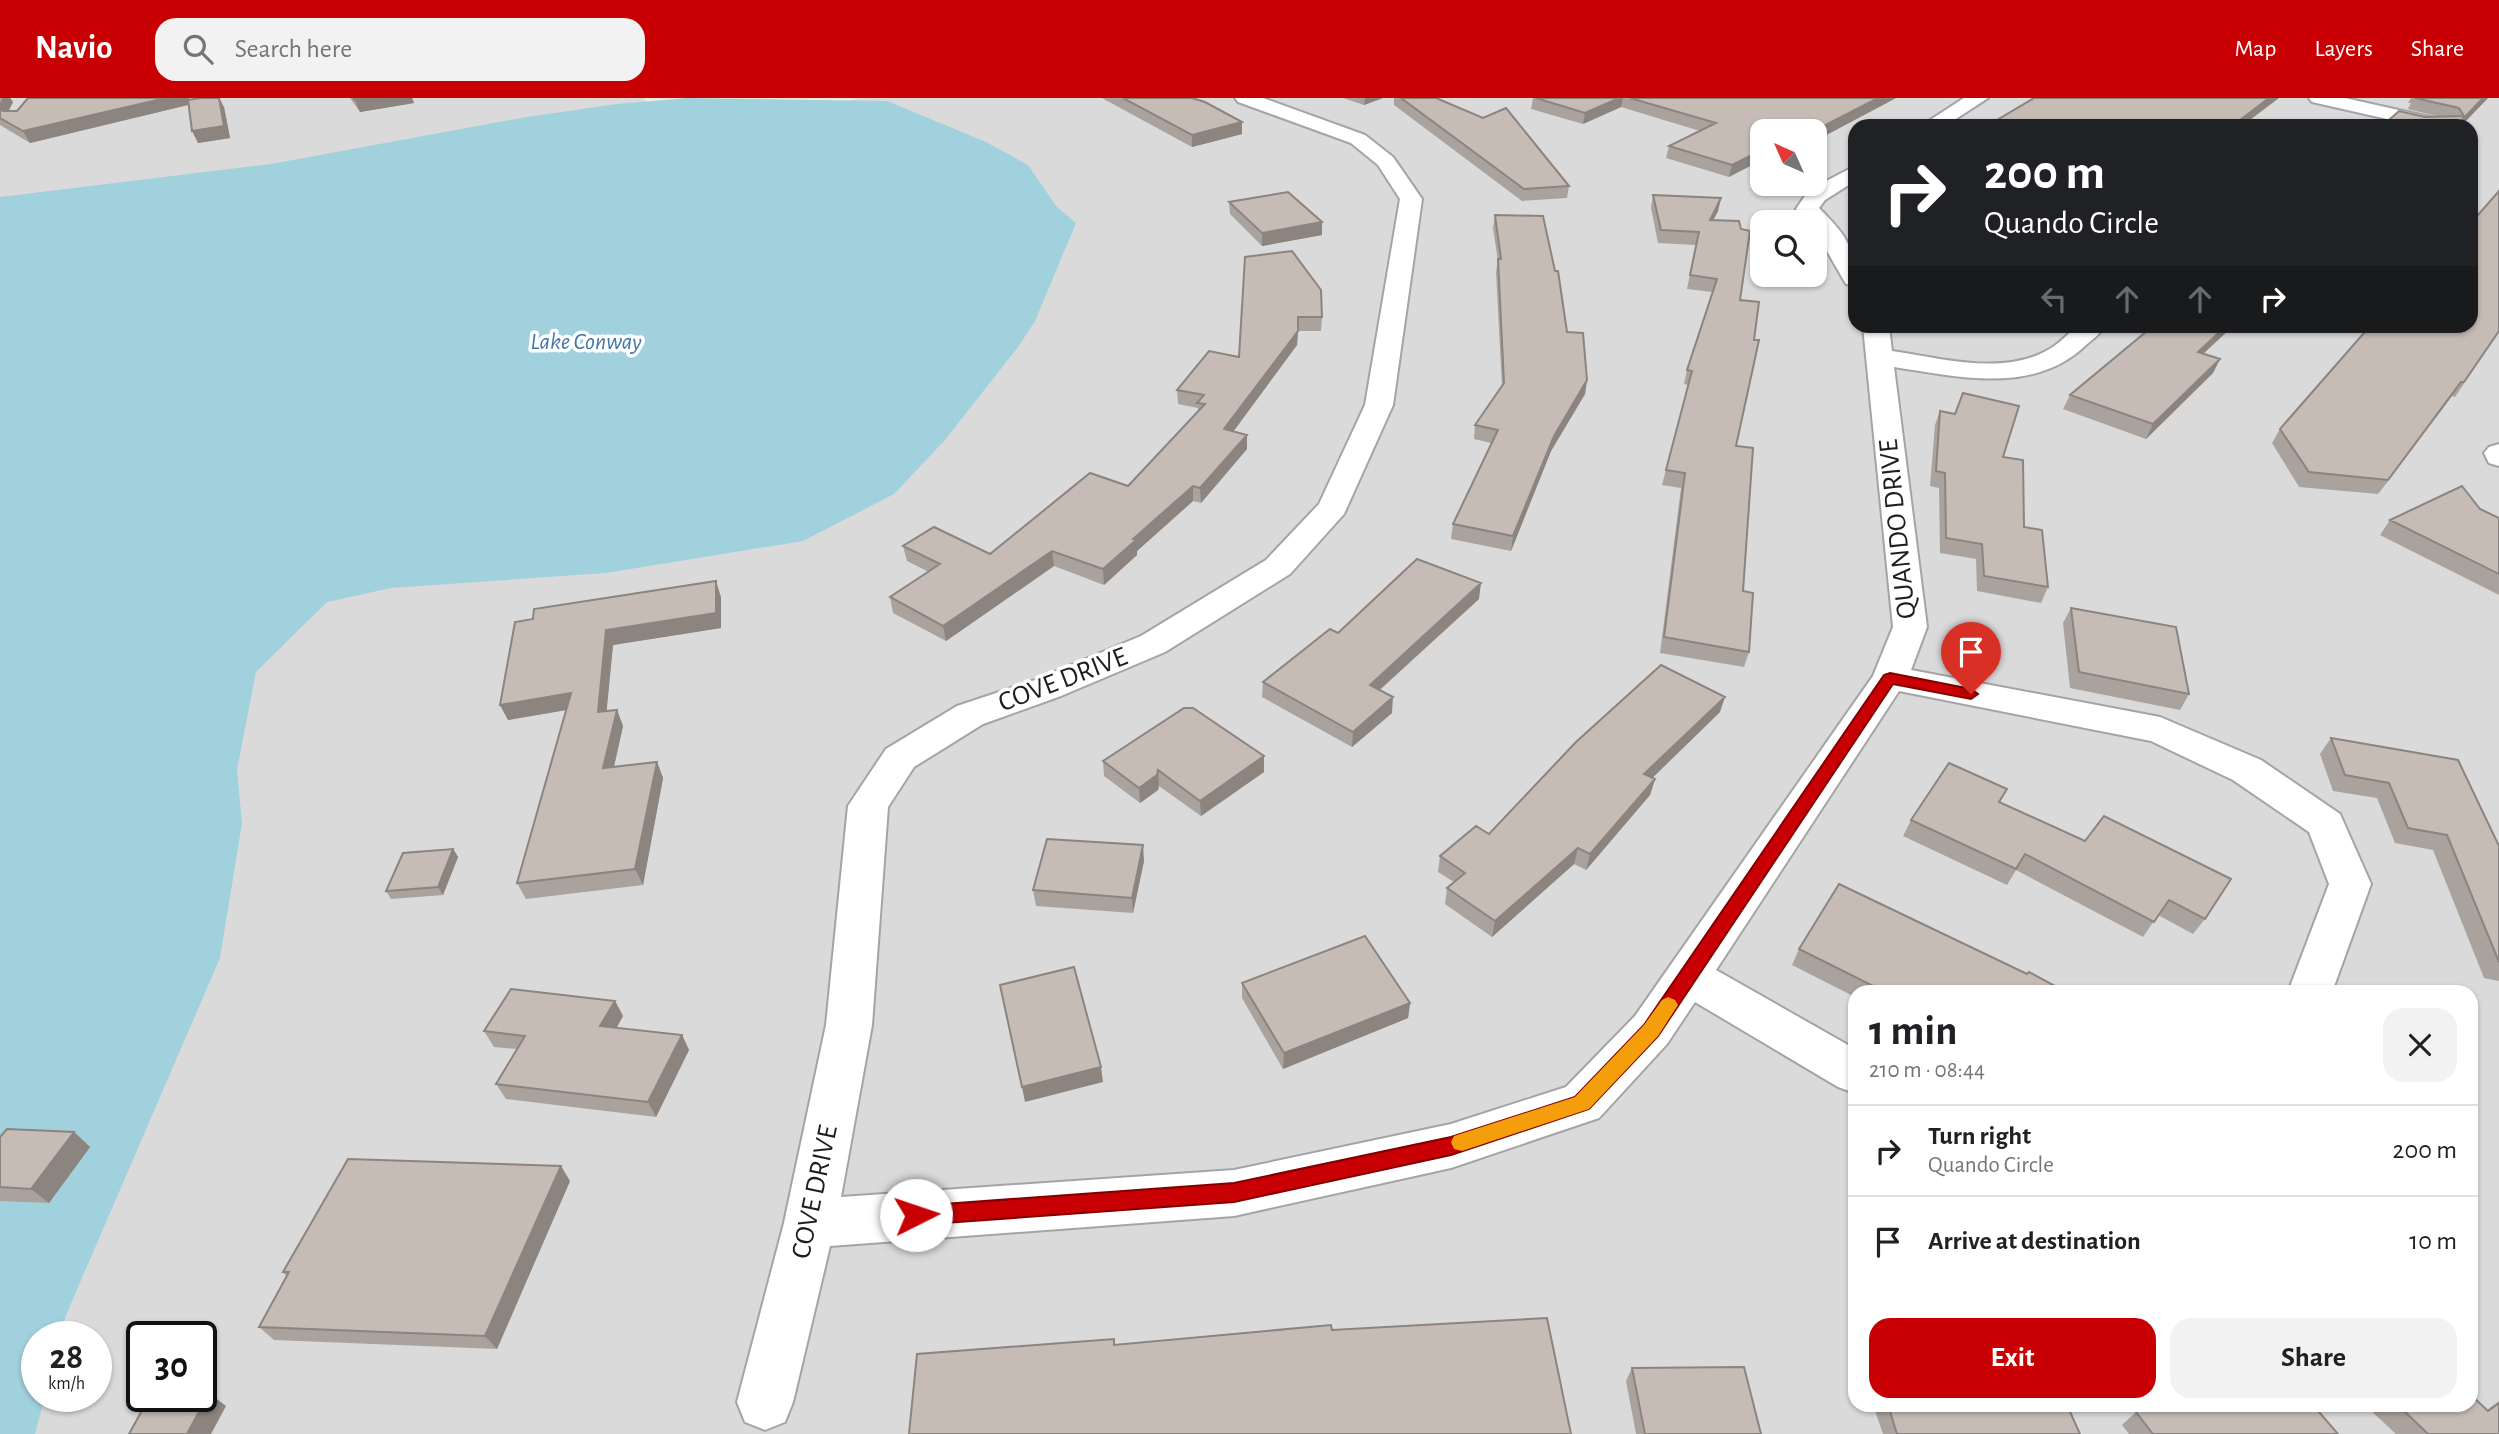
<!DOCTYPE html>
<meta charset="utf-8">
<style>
:root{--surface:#fff;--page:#f2f2f2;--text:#202124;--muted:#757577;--line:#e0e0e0;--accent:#c90003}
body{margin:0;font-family:"Alegreya Sans",sans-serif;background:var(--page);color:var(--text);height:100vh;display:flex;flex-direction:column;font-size:26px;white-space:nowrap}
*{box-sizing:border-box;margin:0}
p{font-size:23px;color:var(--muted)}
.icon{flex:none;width:38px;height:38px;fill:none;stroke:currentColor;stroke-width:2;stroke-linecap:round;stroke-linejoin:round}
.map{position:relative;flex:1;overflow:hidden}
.details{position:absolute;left:1848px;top:887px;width:630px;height:427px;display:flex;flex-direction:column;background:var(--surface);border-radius:21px;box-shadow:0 2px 5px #0004}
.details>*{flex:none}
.top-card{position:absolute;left:1848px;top:21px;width:630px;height:214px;border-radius:21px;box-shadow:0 2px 5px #0004;background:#202124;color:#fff;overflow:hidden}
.needle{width:46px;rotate:315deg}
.fabs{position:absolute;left:1750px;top:21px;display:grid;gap:14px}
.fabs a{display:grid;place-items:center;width:77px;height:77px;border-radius:14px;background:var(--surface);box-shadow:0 2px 5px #0004;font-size:35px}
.speed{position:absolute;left:21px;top:1223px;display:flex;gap:14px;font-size:35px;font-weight:700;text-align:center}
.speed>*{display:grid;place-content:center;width:91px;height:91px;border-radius:50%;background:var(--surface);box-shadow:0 2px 5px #0004;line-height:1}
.speed small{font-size:18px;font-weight:400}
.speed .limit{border:4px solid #111;border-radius:10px;background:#fff;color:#111}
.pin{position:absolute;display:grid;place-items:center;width:60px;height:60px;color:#fff;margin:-72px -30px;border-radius:50% 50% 50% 0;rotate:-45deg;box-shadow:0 0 7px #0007}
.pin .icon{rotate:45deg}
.me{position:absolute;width:77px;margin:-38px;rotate:86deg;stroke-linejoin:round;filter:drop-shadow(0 0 5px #0008)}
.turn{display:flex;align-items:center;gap:24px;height:147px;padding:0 21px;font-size:32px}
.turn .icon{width:91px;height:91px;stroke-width:2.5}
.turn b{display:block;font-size:49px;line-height:60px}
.lanes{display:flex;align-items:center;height:66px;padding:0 21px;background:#0003;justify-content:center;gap:35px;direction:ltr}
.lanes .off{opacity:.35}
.round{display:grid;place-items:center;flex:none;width:74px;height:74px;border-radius:21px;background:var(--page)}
.head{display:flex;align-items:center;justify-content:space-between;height:119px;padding:0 21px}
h1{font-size:42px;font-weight:700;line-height:52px}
.action{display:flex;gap:14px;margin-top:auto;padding:14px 21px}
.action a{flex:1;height:80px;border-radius:21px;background:var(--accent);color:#fff;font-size:28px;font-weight:700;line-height:80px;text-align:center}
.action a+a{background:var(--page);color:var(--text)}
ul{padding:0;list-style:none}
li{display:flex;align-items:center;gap:21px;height:91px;padding:0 21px;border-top:2px solid var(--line)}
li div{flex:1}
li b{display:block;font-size:26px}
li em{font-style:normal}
header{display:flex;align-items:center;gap:42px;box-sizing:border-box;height:98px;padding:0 35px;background:var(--accent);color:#fff}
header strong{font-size:33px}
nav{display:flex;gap:38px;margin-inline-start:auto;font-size:24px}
.search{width:490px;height:63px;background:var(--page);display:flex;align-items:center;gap:18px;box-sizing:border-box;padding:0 24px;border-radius:21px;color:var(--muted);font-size:26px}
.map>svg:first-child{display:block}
.residential{fill:#dbdada;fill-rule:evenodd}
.water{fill:#a1d1dd}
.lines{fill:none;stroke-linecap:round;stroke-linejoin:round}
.minor-casing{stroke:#a4a4a4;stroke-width:4}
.minor{fill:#fff;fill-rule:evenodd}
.wall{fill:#aaa29c}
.shaded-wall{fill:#8b847f}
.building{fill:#c6bcb5;stroke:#8b847f;stroke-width:2}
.route{fill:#c90003;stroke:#830002;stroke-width:2}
.slow{fill:#f59e0b}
.labels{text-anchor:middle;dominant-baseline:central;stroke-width:7;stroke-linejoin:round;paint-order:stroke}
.far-water-label{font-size:24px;font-style:italic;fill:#4477a6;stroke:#fff}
.street-label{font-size:28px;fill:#1d1d1d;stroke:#fff}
</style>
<header>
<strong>Navio</strong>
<div class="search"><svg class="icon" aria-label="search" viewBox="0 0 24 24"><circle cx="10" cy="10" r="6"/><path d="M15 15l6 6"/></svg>Search here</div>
<nav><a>Map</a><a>Layers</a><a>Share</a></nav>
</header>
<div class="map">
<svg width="2499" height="1336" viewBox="0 0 2499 1336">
<rect width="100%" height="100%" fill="#eeeae2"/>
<path class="residential" d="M0,0H643L694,48L859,0H2499V1336H0ZM1855,28H2471V228H1855ZM1762,33H1815V86H1762ZM1762,124H1815V177H1762ZM1855,894H2471V1307H1855ZM37,1239H96V1298H37ZM142,1239H201V1298H142Z"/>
<path class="water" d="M687,0L887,3L986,44L1028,67L1056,108L1076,125L1035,223L1018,249L945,342L894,396L803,443L606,475L391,490L327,504L256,574L237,672L242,725L220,860L66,1217L60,1239H37V1298L45,1299L35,1336H0V99L271,66L527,19L617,6Z"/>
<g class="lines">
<defs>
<path id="minor" d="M1235,0H1263L1365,37L1393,59L1422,101L1393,307L1344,416L1290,476L1165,554L1061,598L983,626L914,669L888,709L872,927L841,1099L1234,1072L1451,1026L1566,989L1635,918L1873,578L1893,529L1863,228H1889L1892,253C1941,260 2002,278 2048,252C2059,246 2068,236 2077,228H2105C2101,235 2093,241 2086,247C2034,297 1959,279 1894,269L1927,529L1911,572L2160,619L2261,662L2340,716L2371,786L2332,894H2288L2329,786L2309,734L2233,682L2151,643L1899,593L1716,872L1855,951V995L1838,989L1695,904L1667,946L1599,1020L1451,1070L1234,1118L830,1148L793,1304L785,1324L765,1332L745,1324L737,1304L784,1125L826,927L848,708L886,651L957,608L1035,582L1141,538L1266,462L1319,406L1365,307L1400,101L1378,67L1351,45L1238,4Z
M1964,0H1988L1945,28H1921Z
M2309,0H2345L2452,24L2455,28H2418L2312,4Z
M1855,68V83L1825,102L1819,110C1847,138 1855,149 1855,188L1846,186L1843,181L1815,132V124H1807L1796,111L1809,92Z
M2499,346V368L2489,365L2484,355L2489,349Z"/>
</defs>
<use href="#minor" class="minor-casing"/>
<use href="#minor" class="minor"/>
</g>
<path class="wall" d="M0,0H10L13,4L8,13L190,2L224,9L230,40L198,45L188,7L30,45L0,27Z
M350,0H412L414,5L360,14Z
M1102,0H1192L1242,36L1192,49Z
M1343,0H1383L1364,7Z
M1394,0H1436L1569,88L1567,100L1522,103L1394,7Z
M1533,0H1896L1815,43V33H1762L1729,79L1666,60L1669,48L1700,33L1621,9L1583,26L1531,11Z
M2411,0H2488L2461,28L2425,19H2440L2408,11L2411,5H2408Z
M1653,97L1721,100L1718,113L1713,122L1740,202L1736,348L1743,493L1749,554L1744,569L1660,555L1681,390L1662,387L1688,287L1684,286L1687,272L1712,194L1687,191L1696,147L1658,145L1651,110Z
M1229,104L1322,137L1262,148L1230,116Z
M1495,117L1567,234L1587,282L1585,296L1551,353L1511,453L1451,441L1453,426L1491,345L1474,341L1475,327L1502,288L1496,174L1498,163L1493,130Z
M1292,153L1322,219L1321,233H1298L1297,247L1233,334L1247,337V351L1201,405L1193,403L1137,453V457L1104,487L1054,468L946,543L893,515L890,499L929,474L907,463L903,448L990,456L1128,388L1198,315V310L1178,306L1177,292L1239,259Z
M2233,228L2203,256L2220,261L2213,275L2146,341L2063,311L2070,297Z
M2499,233L2455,299L2452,298L2378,396L2299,389L2272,345L2280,331Z
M1940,313L2003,359L2024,429L2048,489L2041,505L1977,493L1976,461L1940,455L1939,390L1930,388L1935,327Z
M2480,411L2499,420V497L2380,437L2390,422Z
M721,499V530L613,547L606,614L617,612L623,628L614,669L657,664L663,680L643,787L526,801L517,785L566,612L508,622L500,607L515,524Z
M1479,501L1380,592L1392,615L1352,649L1262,599L1263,584L1338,535Z
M2071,510L2189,596L2180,612L2070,590L2063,525Z
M1720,614L1652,680L1655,681L1650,697L1586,772L1574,766L1492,839L1445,806L1447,790L1454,784L1438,774L1440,758L1489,736Z
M2331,640L2499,748V883L2484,880L2433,752L2395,745L2377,700L2333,693L2320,656Z
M1103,663L1264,674L1201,718L1159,688L1158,692L1140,705L1104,678Z
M2007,691L1999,705L2205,821L2193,836L2158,817L2143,839L2016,772L2007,787L1903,738L1911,722Z
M453,751L458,759L443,797L391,801L386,793Z
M1144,763L1133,815L1036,808L1033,792Z
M1799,851L2066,894H1855V899L1792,867Z
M1242,885L1410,905L1408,920L1283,971L1242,900Z
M615,903L623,918L616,930L682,937L689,952L656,1019L506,1001L496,986L517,951L494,949L484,933Z
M74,1034L90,1049L49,1105L0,1103V1039Z
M570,1083L497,1251L274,1242L259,1229L287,1179L283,1174Z
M1632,1270L1761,1336H1636L1626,1283Z
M2499,1303V1336H2396L2367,1309L2369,1307H2471L2487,1312Z
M1873,1307H2067L2080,1336H1883Z
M2136,1314L2338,1336H2129L2122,1327Z"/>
<path class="shaded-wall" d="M3,0H10L13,4L5,20L0,11V5Z
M166,0H189L192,6L30,45L23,33Z
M219,0L224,9L230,40L198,45L192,33Z
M370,0H412L414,5L360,14L355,2Z
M1365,0H1383L1364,7Z
M1619,0H1623L1621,9L1583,26L1585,15Z
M1878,0H1896L1815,43L1814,33Z
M2269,0H2279L2242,28H2232Z
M2483,0H2488L2461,28H2456Z
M1242,24V36L1192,49V37Z
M1762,52V62L1729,79L1732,67Z
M1721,100L1718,113L1707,135L1710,122Z
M1322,124V137L1262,148V135Z
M2226,228H2233L2190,268L2198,254Z
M1298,233L1297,247L1224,346V331Z
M2220,261L2213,275L2146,341L2153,326Z
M1587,282L1585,296L1551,353L1511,453L1513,438L1554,338Z
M2461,284L2452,298L2378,396L2388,382Z
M1247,337V351L1201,405L1200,390Z
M1193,388V403L1137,453V457L1104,487L1103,471L1133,441Z
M1052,453L1054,468L946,543L943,528Z
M716,483L721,499V530L613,547L605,630L598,614L606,532Z
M1481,485L1479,501L1368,602L1370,587Z
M571,595L578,610L508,622L500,607Z
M1393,599L1392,615L1352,649L1353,634Z
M1725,599L1720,614L1640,692L1644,676Z
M617,612L623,628L610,686L603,670Z
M1264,658V674L1201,718L1200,703Z
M657,664L663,680L643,787L635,771Z
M1158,672L1159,688L1158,692L1140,705L1139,690Z
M1655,681L1650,697L1586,772L1590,756Z
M1143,747L1144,763L1133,815L1132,800Z
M1578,750L1574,766L1492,839L1495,823Z
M453,751L458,759L443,797L438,789Z
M615,903L623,918L609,944L600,928Z
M1410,905L1408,920L1283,971L1284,955Z
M682,937L689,952L656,1019L648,1004Z
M1101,969L1103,984L1025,1004L1022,989Z
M74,1034L90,1049L49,1105L31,1091Z
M561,1068L570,1083L497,1251L485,1238Z
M209,1295L226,1308L211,1336H187Z"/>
<path class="building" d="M28,0H166L23,33L0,20V10L3,13H17Z
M200,0H219L224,28L192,33L188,2Z
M353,0H370L355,2Z
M1123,0H1192L1205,4L1242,24L1192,37Z
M1401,0H1436L1483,20L1506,10L1569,88L1524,91Z
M1536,0H1619L1585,15Z
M1630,0H1878L1814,33H1762V52L1732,67L1669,48L1716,25Z
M2034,0H2269L2232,28H2061L2060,26L2056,28H1987Z
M2415,0H2483L2456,28H2382L2399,13L2425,19L2464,18L2459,10Z
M2499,93V233L2464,284H2461L2388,382L2309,374L2280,331L2370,228H2471V125Z
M1288,94L1322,124L1262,135L1229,104Z
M1653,97L1721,100L1710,122L1739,123L1741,131L1750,133L1740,202L1759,204L1754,242H1759L1736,348L1753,350L1743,493L1753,495L1749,554L1664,539L1685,375L1666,372L1692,273L1687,272L1717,181L1690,177L1699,134L1661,132Z
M1495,117L1543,118L1555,173H1558L1567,234L1583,235L1587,282L1554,338L1513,438L1453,426L1498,332L1475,327L1504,285L1498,161H1501Z
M1292,153L1321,192L1322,219H1298V233L1224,331L1247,337L1200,390L1193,388L1133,441L1136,442L1103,471L1052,453L943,528L890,499L940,466L903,448L934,429L990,456L1090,375L1128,388L1205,306L1197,305L1204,297L1177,292L1209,253L1239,259L1245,159Z
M2153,228H2226L2198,254L2220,261L2153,326L2070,297Z
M1963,295L2019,308L2003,359L2023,362L2024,429L2042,432L2048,489L1984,478L1982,446L1946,440L1945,375L1936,373L1940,313L1955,316Z
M2462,388L2480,411L2499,420V476L2390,422Z
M1417,461L1481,485L1370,587L1393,599L1353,634L1263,584L1330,531L1338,535Z
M716,483V515L606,532L598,614L617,612L603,670L657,664L635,771L517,785L571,595L500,607L515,524L533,521L534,511Z
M2071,510L2176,529L2189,596L2079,574Z
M1661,567L1725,599L1644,676L1655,681L1590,756L1578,750L1495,823L1447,790L1465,775L1440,758L1476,728L1489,736L1576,644Z
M1184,610H1193L1264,658L1200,703L1158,672L1157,677L1139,690L1103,663Z
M2331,640L2458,662L2499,748V864L2447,737L2408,730L2389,685L2345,677Z
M1949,665L2007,691L1999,704L2085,743L2104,718L2231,781L2205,821L2169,802L2154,824L2025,756L2016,771L1911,722Z
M1047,741L1143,747L1132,800L1033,792Z
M453,751L438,789L386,793L403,755Z
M1839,786L2027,876L2029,874L2066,894H1885L1799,851Z
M1365,838L1410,905L1284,955L1242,885Z
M1074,869L1101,969L1022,989L1000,887Z
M511,891L615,903L600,928L682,937L648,1004L496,986L525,938L484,933Z
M7,1031L74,1034L31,1091L0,1089V1039Z
M348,1061L561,1068L485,1238L259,1229L289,1174H283Z
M1547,1220L1571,1336H909L917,1256L1114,1241V1247L1331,1227L1332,1232Z
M1744,1269L1761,1336H1645L1632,1270Z
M201,1295H209L187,1336H129L150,1298H201Z
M2471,1297L2488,1313L2499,1305V1336H2428L2398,1307H2471Z
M1888,1307H2067L2080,1336H1897Z
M2153,1307H2313L2338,1336H2153L2136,1314Z"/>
<path class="route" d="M1890,575L1971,591L1978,596L1971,601L1893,586L1658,938L1589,1011L1451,1057L1234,1104L916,1127L909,1124L905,1117L909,1110L916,1108L1234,1085L1451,1039L1575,999L1644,927L1884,577Z"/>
<path class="slow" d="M1668,899L1675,902L1678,907L1658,938L1589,1011L1462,1053L1454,1051L1451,1044L1454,1038L1575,999L1644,927L1662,902Z"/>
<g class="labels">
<g class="far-water-label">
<text x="586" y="244">Lake Conway</text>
</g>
<g class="street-label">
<text transform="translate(1898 431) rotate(-96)">QUANDO DRIVE</text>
<text transform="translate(1063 582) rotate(-21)">COVE DRIVE</text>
<text transform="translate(815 1094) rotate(-78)">COVE DRIVE</text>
</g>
</g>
</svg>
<div class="fabs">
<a><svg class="needle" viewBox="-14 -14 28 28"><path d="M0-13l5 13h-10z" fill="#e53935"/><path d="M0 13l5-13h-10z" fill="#757577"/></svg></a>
<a><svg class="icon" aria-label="search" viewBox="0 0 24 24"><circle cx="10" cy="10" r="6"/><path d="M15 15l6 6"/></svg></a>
</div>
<div class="speed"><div>28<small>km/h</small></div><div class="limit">30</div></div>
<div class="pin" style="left:1971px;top:596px;background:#d93025"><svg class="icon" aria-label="arrive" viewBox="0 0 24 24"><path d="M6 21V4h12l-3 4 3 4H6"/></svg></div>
<svg class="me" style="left:916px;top:1117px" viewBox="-20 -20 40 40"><circle r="19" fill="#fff"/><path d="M0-13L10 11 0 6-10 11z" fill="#c90003"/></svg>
<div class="top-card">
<div class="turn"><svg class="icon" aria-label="right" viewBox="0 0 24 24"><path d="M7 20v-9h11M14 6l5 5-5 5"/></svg><div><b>200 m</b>Quando Circle</div></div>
<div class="lanes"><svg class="icon off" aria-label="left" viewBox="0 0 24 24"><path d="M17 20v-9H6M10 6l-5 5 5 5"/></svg><svg class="icon off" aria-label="ahead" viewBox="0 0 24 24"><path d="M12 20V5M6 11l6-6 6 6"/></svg><svg class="icon off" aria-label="ahead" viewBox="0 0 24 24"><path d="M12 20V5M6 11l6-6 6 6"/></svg><svg class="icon" aria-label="right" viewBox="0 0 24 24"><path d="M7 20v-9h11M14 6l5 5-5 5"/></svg></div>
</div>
<section class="details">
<div class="head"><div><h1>1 min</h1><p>210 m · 08:44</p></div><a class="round"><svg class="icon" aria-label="close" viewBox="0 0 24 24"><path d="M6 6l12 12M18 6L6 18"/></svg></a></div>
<ul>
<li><svg class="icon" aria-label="right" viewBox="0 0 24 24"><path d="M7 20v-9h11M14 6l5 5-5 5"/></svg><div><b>Turn right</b><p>Quando Circle</p></div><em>200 m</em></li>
<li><svg class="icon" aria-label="arrive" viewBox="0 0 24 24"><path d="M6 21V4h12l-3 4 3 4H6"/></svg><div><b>Arrive at destination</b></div><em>10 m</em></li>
</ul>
<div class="action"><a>Exit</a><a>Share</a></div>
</section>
</div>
